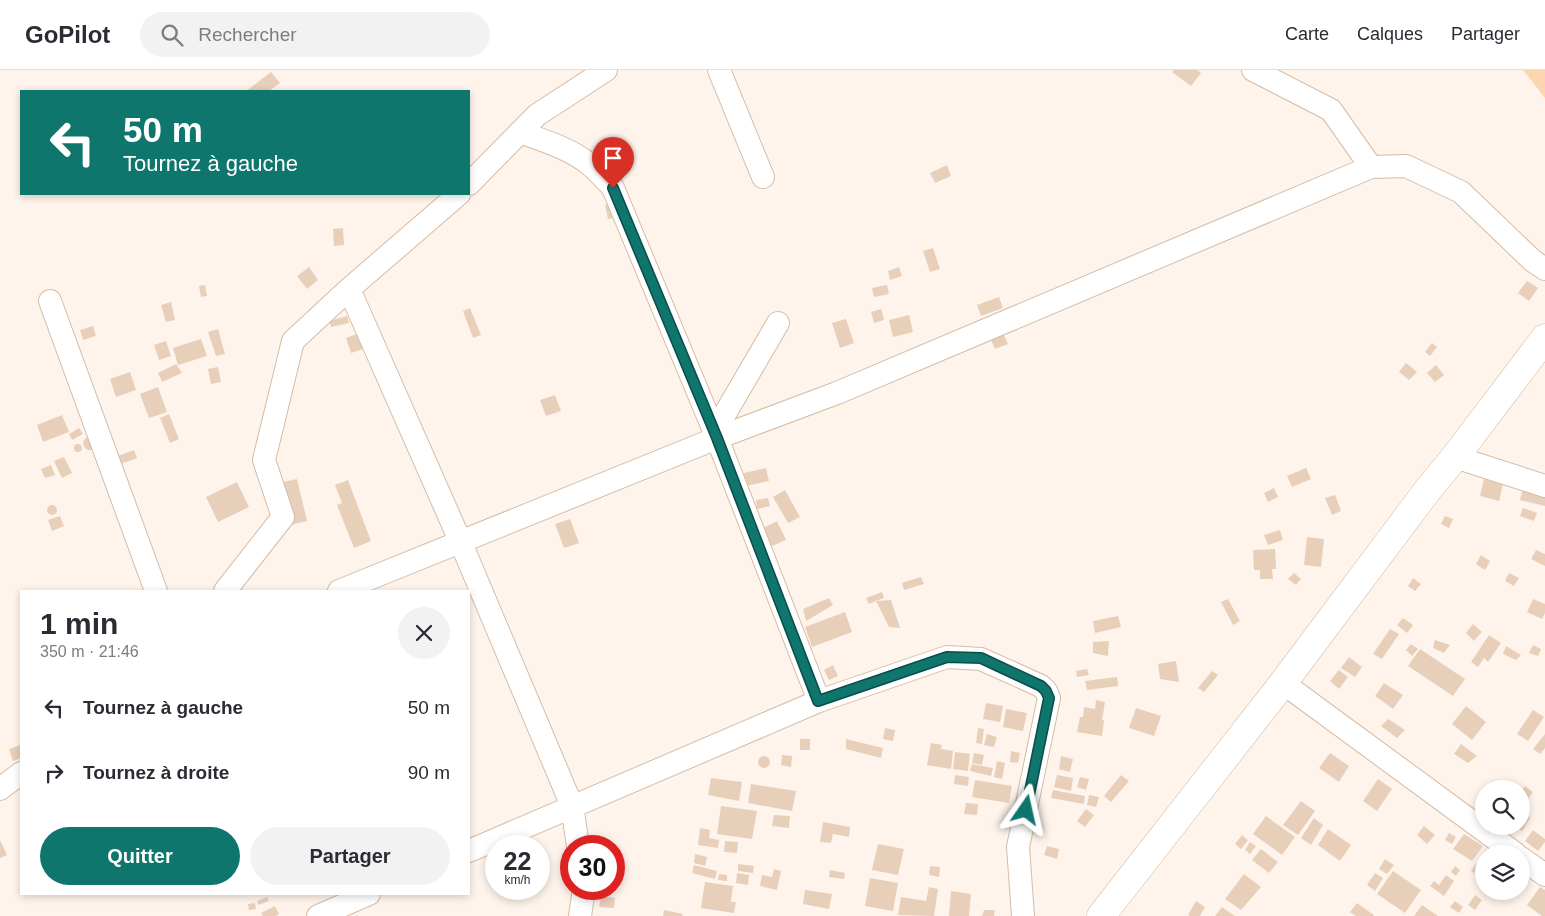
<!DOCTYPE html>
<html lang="fr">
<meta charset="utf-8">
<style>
:root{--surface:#fff;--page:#f2f2f3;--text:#2b2b33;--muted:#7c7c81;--line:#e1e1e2;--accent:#0f766e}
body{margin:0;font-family:Helvetica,sans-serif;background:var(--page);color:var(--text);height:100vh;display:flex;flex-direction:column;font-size:19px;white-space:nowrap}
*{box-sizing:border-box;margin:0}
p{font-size:16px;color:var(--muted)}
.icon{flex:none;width:28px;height:28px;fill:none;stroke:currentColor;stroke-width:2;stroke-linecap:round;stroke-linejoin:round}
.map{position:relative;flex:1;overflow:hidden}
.details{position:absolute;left:20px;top:520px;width:450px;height:305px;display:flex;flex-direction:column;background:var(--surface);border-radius:0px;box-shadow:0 2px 8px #0003}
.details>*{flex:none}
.banner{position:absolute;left:20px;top:20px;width:450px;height:105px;border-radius:0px;box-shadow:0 2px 8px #0003;background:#0f766e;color:#fff;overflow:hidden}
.controls{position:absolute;left:1475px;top:710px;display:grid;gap:10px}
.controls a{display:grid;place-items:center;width:55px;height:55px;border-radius:50%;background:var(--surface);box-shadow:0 2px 8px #0003;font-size:25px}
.speed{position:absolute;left:485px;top:765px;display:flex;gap:10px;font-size:25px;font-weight:700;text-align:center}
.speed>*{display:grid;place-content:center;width:65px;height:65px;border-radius:50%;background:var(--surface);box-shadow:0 2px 8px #0003;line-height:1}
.speed small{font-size:12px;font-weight:400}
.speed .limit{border:8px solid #d22;background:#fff;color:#111}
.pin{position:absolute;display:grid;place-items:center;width:42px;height:42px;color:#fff;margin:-51px -21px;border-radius:50% 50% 50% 0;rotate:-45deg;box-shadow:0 0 5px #0007}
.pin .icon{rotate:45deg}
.me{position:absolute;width:55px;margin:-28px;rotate:11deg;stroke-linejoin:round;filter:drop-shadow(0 0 4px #0008)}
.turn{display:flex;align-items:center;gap:18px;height:105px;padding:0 20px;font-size:22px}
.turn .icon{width:65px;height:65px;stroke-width:2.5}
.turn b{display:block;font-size:35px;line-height:42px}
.round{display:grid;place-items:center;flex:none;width:52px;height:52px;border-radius:26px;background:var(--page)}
.overview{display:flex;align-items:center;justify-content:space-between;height:85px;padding:0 20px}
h1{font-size:30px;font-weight:700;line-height:38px}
.button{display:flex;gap:10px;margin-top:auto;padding:10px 20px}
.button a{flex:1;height:58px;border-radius:30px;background:var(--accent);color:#fff;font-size:20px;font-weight:700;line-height:58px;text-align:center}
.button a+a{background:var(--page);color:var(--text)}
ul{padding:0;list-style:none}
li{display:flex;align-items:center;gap:15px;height:65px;padding:0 20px}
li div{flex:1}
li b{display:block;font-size:19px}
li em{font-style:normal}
header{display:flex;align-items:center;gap:30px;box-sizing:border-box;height:70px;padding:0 25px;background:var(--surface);border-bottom:1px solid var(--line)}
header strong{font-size:24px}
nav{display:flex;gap:28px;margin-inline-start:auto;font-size:18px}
.search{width:350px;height:45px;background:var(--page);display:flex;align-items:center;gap:12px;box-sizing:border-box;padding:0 18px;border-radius:28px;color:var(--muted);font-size:19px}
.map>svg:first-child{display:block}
.green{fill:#fdd5b1}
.building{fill:#e8cfba}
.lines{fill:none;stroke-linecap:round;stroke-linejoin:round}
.minor-casing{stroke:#d4bca7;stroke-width:24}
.major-casing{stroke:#d4bca7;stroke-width:29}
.minor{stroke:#fff;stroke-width:22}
.major{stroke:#fff;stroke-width:28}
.route-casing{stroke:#0a4d48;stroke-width:12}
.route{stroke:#0f766e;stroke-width:9}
</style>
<header>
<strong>GoPilot</strong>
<div class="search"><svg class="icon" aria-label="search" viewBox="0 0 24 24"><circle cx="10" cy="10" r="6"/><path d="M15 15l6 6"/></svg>Rechercher</div>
<nav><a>Carte</a><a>Calques</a><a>Partager</a></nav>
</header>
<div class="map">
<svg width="1545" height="846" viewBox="0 0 1545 846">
<rect width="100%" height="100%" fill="#fef4eb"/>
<path class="green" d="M1523,0H1545V28Z"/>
<path class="building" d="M1174,0H1197L1201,3L1191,16L1172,2Z
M271,2L280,13L269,21H246Z
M947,95L951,106L935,113L930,103Z
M615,133L618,147L608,149L605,135Z
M343,158L344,175L334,176L333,159Z
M933,178L940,199L930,202L923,181Z
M309,197L318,210L307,219L297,206Z
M899,197L902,206L890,210L888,201Z
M1527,211L1538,218L1529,231L1518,223Z
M205,215L207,226L201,227L199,216Z
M887,215L889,224L874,227L872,218Z
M999,227L1003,238L981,246L977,235Z
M171,232L175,250L166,252L161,235Z
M470,238L481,265L473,268L463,241Z
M881,239L884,250L874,253L871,242Z
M909,245L913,262L893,267L889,250Z
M347,246L349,253L331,257L329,251Z
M846,249L854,273L840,278L832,253Z
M93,256L96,266L83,270L80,260Z
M218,259L225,284L216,286L208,262Z
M1003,263L1008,274L995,279L990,268Z
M357,264L363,279L351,283L346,268Z
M201,269L207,286L178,295L173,278Z
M166,271L171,286L159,290L154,275Z
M1432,273L1437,277L1430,286L1425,282Z
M1406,293L1417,302L1409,310L1399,302Z
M176,294L182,303L162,312L158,303Z
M1436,295L1444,305L1435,312L1427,303Z
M218,297L221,312L211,314L208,299Z
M130,302L136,320L116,327L110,309Z
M158,317L167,342L149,348L140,324Z
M555,325L561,341L546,346L540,330Z
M169,344L179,369L170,373L160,348Z
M62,345L69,362L43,372L37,355Z
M79,358L83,364L72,370L69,364Z
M87,367H92L96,377L92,380H88L85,378L83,374L84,370Z
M74 378a4 4 0 1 1 8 0a4 4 0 1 1-8 0Z
M134,380L137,388L121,394L118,386Z
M64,387L72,403L62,408L54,391Z
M51,395L55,405L45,408L41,399Z
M766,398L769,411L746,416L744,403Z
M1306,398L1311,409L1292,417L1287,406Z
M297,409L307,451L290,455L279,413Z
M1484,409L1503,414L1499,431L1480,426Z
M348,410L371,471L354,478L337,435L342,433L335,415Z
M237,412L249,437L218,452L206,427Z
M1274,418L1278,427L1268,432L1264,423Z
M1523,418L1545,424V436L1520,430Z
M785,420L800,447L788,453L773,427Z
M1335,425L1341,441L1332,445L1325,428Z
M768,428L770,436L757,439L756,430Z
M47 440a5 5 0 1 1 10 0a5 5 0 1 1-10 0Z
M1523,438L1537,443L1534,451L1520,446Z
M60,446L64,456L52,461L48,450Z
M1445,446L1453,449L1449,458L1441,454Z
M570,449L579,473L564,478L555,454Z
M777,451L786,470L772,476L763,458Z
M1280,460L1283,470L1268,475L1264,465Z
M1307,467L1324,469L1321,497L1304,495Z
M1275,479L1276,499H1272L1273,509H1260V500H1254L1253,480Z
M1536,480L1545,484V496L1531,489Z
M1481,485L1490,491L1485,500L1476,494Z
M1294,503L1301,509L1296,515L1288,509Z
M1509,503L1519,508L1514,516L1505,511Z
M921,507L924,514L904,520L902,513Z
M1413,508L1421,514L1415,521L1408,516Z
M882,522L884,528L876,531L891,530L900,558L889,557L876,531L869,534L866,528Z
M829,528L833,535L806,551L803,539Z
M1228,529L1240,551L1233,555L1221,532Z
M1533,529L1545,534V543L1542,549L1527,542Z
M845,542L852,562L812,577L805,557Z
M1118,546L1121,557L1095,563L1093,551Z
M1403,548L1413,555L1407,563L1397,555Z
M1473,554L1482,562L1474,571L1466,563Z
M1390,559L1399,564L1382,589L1373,584Z
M1489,565L1501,573L1488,592L1484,588L1478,597L1471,592Z
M1435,570L1450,575L1444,583L1433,578Z
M1109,571L1108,586L1093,583V572Z
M1411,574L1418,579L1412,586L1406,580Z
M1533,575L1541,579L1538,586L1529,583Z
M1506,576L1521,585L1516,590L1503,584Z
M1420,579L1465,609L1453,626L1408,596Z
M1349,587L1362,597L1355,607L1341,598Z
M1176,591L1179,612L1160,609L1158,594Z
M833,595L838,606L829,610L824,600Z
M1087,599L1089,605L1077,607L1076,601Z
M1339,600L1348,607L1339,619L1330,611Z
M1212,601L1218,605L1204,622L1198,618Z
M1117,607L1118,616L1087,620L1085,611Z
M1384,613L1403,625L1393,639L1375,626Z
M1096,630L1105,632L1102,650H1104L1102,666L1077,662L1080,647H1083L1084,637L1095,639Z
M986,633L1003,636L1000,652L983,649Z
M1466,636L1486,652L1472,670L1452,654Z
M1136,638L1161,646L1154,666L1129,658Z
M1006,639L1027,643L1023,661L1003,657Z
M1533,640L1544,647L1528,671L1517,664Z
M1388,649L1405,660L1397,668L1381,656Z
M885,658L895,660L893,671L883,669Z
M978,658L984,659L982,674L976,673Z
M987,664L997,667L994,677L984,675Z
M1545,664V678L1540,684L1533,679Z
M800,669H810V680H800Z
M846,669L883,678L881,688L846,679Z
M931,673L942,675L941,679L953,681L951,699L927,695Z
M1461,674L1477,686L1468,693L1454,684Z
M21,675V688L13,691L9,679Z
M1011,681L1020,683L1018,693L1010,692Z
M955,682L970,684L968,701L953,699Z
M974,683L984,685L982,695L972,693Z
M1330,683L1349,696L1339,712L1319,698Z
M782,685L792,686L791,697L781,695Z
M758 692a6 6 0 1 1 12 0a6 6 0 1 1-12 0Z
M1061,686L1073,689L1070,702L1059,699Z
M997,691L1005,693L1002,709L994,707Z
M972,694L993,698L991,706L970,701Z
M955,705L969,707L968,716L954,714Z
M1057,705L1073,708L1071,721L1054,717Z
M1121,705L1129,711L1111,732L1104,726Z
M1080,707L1089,709L1086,720L1077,717Z
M711,708L742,712L739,731L708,725Z
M1378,709L1392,719L1377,741L1363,731Z
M975,710L1012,716L1009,733L972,727Z
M751,714L796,721L792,741L748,733Z
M1525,716L1533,722L1523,735L1521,734V722Z
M1053,720L1085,726L1084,734L1051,728Z
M1089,725L1099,727L1096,737L1087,735Z
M1301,731L1315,741L1298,765L1283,755Z
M966,733L978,734L977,745L964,744Z
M721,736L757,741L752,769L717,764Z
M1086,739L1094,745L1085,757L1077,751Z
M1521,743L1530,748L1522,761L1514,756H1521Z
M774,745L790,746L789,758L772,756Z
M1266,746L1295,767L1282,785L1253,764Z
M1314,748L1323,755L1311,775L1301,768Z
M823,752L850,757L849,767L833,764L831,773L820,772Z
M1424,756L1435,765L1427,774L1417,765Z
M700,758L710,760L709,768L719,770L718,778L698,775Z
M1328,759L1351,775L1340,791L1318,775Z
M1533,760L1545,769V772L1538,781L1525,771Z
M1449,763L1456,767L1452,774L1445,770Z
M1464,764L1483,776L1472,791L1453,779Z
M1242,765L1248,770L1241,779L1235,774Z
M0,770L7,785L0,788Z
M725,771L738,772L737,783L724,782Z
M1250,772L1256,776L1250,784L1245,780Z
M878,774L904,779L898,805L872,800Z
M1047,776L1059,779L1057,789L1044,785Z
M1261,779L1278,792L1269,803L1252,790Z
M1486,779L1494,784H1484V809L1471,801Z
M695,784L707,787L705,796L694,793Z
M1385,789L1394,795L1387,804L1379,799Z
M738,794L754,796L753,803L738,801Z
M694,795L717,801L715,809L692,803Z
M930,796L940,797L939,807L929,805Z
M1455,796L1460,800L1456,806L1451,802Z
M774,799L781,801L777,820L760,816L762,805L772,807Z
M830,800L845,803L844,809L829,807Z
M1393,801L1421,820L1405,843L1377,824Z
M737,803L749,805L748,815L736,813Z
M1375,803L1383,808L1375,821L1367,815Z
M719,804L727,805V811L718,810Z
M1244,804L1261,817L1241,840L1225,829Z
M1446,805L1454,811L1444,826L1430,816L1434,811L1439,815Z
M870,808L898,813L893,841L865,836Z
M705,812L733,816L731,832H736L734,843L701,838Z
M929,817L938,819L934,846L898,845L901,827L926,831Z
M1540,817L1545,820V846H1542L1527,835Z
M805,820L832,824L829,839L803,834Z
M951,821L971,824L969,846H949Z
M1475,825L1482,830L1475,840L1468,835Z
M601,826L615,828L614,838L599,837Z
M267,827L269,831L258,835L257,831Z
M1196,831L1205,837L1200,846H1190L1188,845Z
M1455,831L1463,837L1459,843L1450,837Z
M255,833L256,839L249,840L248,834Z
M1357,833L1374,845L1373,846H1356L1350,842Z
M1422,835L1438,846H1414Z
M275,836L279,844L276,846H263L261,843Z
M1222,837L1235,846H1215Z
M664,840L683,844L682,846H663Z
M984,840H995L994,846H982Z"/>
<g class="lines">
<defs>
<path id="minor" d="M719,0L763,107
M1253,0L1331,40L1371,97L1406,96L1461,122L1533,191L1545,199
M520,62C541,70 566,77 585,91C595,98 604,108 613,118L717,368L819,631
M469,114L537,45L606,0
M349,219L461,473L572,736L578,776
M50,231L156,521
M717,368L719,354L778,253
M1455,387L1545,416
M225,521L283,447L264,390L293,271L349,219L459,124
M339,521L717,368L837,323L1371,97
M1283,613L1516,784
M0,719L21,703
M469,781L819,631L947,587L981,589L1041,616L1046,621L1049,628L1018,777L1023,846
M1521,788L1545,805
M318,846L369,824
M580,846L584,819"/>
<path id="major" d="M1101,846L1283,613L1430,417L1455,387L1545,268"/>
</defs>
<use href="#minor" class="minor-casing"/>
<use href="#major" class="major-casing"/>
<use href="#minor" class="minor"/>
<use href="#major" class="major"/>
</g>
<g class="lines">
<defs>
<path id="route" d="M613,118L717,368L818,631L947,587L981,588L1041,616L1046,621L1049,628L1026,740"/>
</defs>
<use href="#route" class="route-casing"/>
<use href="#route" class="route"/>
</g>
</svg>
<div class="controls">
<a><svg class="icon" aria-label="search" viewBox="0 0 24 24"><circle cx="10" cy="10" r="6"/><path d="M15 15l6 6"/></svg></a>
<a><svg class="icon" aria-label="layers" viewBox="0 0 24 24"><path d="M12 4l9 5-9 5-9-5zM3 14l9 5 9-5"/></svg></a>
</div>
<div class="speed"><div>22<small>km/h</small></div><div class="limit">30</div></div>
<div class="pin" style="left:613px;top:118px;background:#d93025"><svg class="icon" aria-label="arrive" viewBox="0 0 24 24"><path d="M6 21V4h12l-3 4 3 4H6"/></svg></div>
<svg class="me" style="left:1026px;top:740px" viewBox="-20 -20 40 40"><path d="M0-17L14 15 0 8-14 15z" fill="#0f766e" stroke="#fff" stroke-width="4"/></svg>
<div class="banner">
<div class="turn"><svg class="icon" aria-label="left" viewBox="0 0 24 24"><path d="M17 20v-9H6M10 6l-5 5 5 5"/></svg><div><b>50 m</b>Tournez à gauche</div></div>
</div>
<section class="details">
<div class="overview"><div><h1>1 min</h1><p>350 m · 21:46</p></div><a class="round"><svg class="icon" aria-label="close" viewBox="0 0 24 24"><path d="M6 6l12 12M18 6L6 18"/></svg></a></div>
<ul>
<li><svg class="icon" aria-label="left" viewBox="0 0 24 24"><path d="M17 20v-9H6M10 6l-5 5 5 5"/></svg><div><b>Tournez à gauche</b></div><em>50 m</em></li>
<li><svg class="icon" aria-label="right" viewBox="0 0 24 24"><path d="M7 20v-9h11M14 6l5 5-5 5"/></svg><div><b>Tournez à droite</b></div><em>90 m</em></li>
</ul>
<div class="button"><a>Quitter</a><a>Partager</a></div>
</section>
</div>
